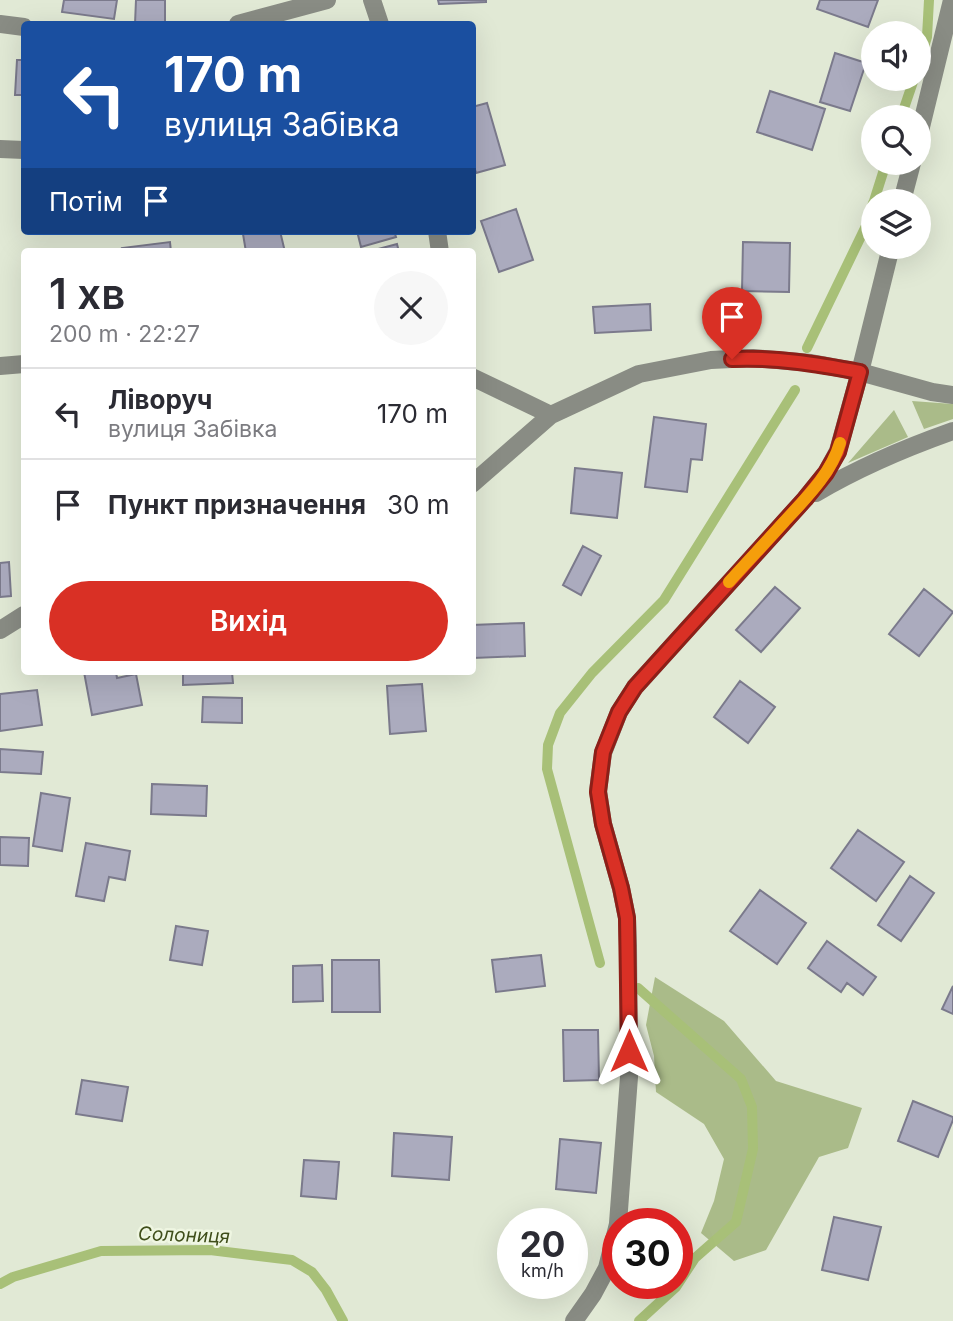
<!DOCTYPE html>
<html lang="uk">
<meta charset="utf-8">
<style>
:root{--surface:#fff;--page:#f7f7f7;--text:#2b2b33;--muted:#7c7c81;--line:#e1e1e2;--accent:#d93025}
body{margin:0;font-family:Inter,sans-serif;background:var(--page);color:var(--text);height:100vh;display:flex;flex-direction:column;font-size:26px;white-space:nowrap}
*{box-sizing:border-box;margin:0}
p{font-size:23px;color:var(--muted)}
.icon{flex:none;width:38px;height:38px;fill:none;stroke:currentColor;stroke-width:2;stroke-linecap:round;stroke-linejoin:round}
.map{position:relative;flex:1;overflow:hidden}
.panel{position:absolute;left:21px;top:248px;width:455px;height:427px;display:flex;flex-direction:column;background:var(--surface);border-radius:7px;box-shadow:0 7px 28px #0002}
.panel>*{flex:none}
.guide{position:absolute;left:21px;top:21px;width:455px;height:214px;border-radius:7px;box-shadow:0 7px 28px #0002;background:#1a4fa0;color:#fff;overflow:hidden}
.tools{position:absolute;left:861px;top:21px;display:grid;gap:14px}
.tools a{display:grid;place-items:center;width:70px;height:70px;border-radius:50%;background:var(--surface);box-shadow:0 7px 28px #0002;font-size:35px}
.speed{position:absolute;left:497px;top:1208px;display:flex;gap:14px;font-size:35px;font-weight:700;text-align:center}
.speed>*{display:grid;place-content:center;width:91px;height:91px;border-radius:50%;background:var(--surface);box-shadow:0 7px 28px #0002;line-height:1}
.speed small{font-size:18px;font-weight:400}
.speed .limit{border:10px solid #d22;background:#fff;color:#111}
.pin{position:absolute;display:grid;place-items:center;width:60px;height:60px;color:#fff;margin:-72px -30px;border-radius:50% 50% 50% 0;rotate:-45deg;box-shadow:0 0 7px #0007}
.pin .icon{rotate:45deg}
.me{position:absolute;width:77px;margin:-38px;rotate:0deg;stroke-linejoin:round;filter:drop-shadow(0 0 5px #0008)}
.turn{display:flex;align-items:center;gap:24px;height:147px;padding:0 28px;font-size:32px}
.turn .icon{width:91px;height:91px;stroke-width:2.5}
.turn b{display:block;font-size:49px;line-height:60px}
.then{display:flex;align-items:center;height:66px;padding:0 28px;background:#0003;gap:14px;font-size:26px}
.round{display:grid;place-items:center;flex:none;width:74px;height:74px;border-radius:37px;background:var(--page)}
.overview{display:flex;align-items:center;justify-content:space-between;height:119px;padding:0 28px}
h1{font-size:42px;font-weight:600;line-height:52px}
.button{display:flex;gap:14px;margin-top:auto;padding:14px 28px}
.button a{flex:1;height:80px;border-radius:42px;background:var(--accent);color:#fff;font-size:28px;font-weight:600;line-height:80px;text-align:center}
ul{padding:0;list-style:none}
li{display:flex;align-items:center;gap:21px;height:91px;padding:0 28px;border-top:2px solid var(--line)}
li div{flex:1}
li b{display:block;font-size:26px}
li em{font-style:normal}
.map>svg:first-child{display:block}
.green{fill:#aabb89}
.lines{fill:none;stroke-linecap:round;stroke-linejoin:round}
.stream{stroke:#a8c078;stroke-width:10}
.building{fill:#ababbe;stroke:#7b7a8c;stroke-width:2}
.minor{stroke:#898c84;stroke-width:18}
.route-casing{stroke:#8d1f18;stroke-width:18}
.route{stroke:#d93025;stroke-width:12}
.slow{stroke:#f59e0b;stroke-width:12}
.labels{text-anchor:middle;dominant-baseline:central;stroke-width:5;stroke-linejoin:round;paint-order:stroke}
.water-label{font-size:19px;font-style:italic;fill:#3f4e1a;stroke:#eff6e2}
</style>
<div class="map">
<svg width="953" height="1321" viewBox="0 0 953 1321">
<rect width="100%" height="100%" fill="#e1e9d5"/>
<path class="green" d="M912,401L953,404V419L924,429Z
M894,410L908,437L848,463Z
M655,977L724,1021L776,1081L862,1108L848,1148L819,1157L766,1250L734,1261L701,1233L714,1201L724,1159L704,1124L656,1092L654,1056L646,1025Z"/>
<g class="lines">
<path class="stream" d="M919,63L927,37L929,0
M901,117L914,79
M874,201L886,163
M807,348L866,226L873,203
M600,963L547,769L548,745L560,713L592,673L664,600L795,390
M638,988L741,1079L752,1107L753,1149L736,1222L695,1258L676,1287L639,1321
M0,1284L13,1277L101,1251L210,1250L292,1260L312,1272L326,1290L343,1321"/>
</g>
<path class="building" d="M64,0H117L114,19L62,12Z
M136,0H165V24H135Z
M438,0H486V2L439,4Z
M820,0H878L868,27L817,9Z
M835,53L866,63L850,111L820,102Z
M17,60H24V95H15Z
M770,91L825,109L812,150L757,132Z
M487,103L505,165L476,173L472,159V107Z
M516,209L533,260L499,272L481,221Z
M258,231H280L285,252H246L243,234Z
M357,231H394L396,237L361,247Z
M170,242L171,252H123L122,248Z
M743,242L790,243L789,292L742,291Z
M397,244L399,252H367Z
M650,304L651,330L595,333L593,307Z
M654,417L706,424L702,460L691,459L687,492L645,487Z
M575,468L622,473L617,518L571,513Z
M583,546L601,556L581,595L563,585Z
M9,562L11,596L0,597V563Z
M775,587L800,608L761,652L736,630Z
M924,589L953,612L919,656L889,634Z
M524,623L525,656L473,658L472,625Z
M84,672H116L117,678L136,674L142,705L92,715Z
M183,672H232L233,683L183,685Z
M740,681L775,707L748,743L714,717Z
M422,684L426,731L390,734L387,686Z
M37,690L42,725L0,731V694Z
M203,697L242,698V723L202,722Z
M0,749L43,752L41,774L0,772Z
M152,784L207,786L206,816L151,814Z
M41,793L70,798L62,851L33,846Z
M858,830L904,862L876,901L831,868Z
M0,837L29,838L28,866L0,865Z
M86,843L130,851L125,880L109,877L104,901L76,896Z
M910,876L934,893L901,941L878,925Z
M760,890L806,923L777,964L730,931Z
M176,926L208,931L202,965L170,960Z
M827,941L876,977L863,995L847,983L841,992L808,968Z
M541,955L545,986L496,992L492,960Z
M332,960H379L380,1012H332Z
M322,965L323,1001L293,1002V966Z
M953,986V1014L942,1009Z
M563,1030H598L599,1080L564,1081Z
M82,1080L128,1087L122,1121L76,1114Z
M913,1101L953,1117V1120L938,1157L898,1141Z
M394,1133L452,1137L449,1180L392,1176Z
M560,1139L601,1143L596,1193L556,1189Z
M304,1160L339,1162L336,1199L301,1196Z
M834,1217L881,1227L868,1280L822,1270Z"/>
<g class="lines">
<path class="minor" d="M372,0L380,24
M0,24L24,27
M238,24L327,0
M919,135L952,0
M0,149L24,150
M902,201L912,163
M437,231L440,252
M0,366L24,364
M472,377L551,415
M472,484L551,415L639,374L711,360L753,358L811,363L860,372L932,392L953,395
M816,493C860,467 905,448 953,431
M0,630L24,615
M618,1223L629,1077L628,946L627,918L621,888L603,824L598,791L603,753L619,712L635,687L805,499L826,473L838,451L860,372L891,247
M574,1321L593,1294L607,1268L618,1224"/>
</g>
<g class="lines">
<defs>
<path id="route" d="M629,1051L627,918L621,888L603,824L598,792L603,752L619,712L635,687L805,499L826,473L838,452L860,372C817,364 775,357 732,359"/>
</defs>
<use href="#route" class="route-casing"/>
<use href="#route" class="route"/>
<path class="slow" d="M729,582C747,562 766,542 784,522C806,498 831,474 840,443"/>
</g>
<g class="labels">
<g class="water-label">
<text transform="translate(184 1235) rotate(2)">Солониця</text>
</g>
</g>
</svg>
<div class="tools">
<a><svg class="icon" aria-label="sound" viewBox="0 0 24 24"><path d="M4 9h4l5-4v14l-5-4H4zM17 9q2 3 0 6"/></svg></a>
<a><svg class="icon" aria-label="search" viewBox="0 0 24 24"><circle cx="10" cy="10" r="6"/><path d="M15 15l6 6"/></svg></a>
<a><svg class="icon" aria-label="layers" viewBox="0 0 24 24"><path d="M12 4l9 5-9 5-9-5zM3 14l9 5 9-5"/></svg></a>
</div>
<div class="speed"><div>20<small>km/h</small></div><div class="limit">30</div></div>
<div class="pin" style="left:732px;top:359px;background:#d93025"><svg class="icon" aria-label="arrive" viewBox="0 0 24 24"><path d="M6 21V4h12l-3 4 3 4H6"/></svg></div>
<svg class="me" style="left:629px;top:1051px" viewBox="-20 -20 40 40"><path d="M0-17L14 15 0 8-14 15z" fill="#d93025" stroke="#fff" stroke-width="4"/></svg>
<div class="guide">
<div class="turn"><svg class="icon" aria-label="left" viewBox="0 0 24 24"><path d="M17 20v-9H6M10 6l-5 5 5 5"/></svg><div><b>170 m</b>вулиця Забівка</div></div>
<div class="then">Потім<svg class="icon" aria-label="arrive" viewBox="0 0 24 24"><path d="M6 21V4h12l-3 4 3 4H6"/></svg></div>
</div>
<section class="panel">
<div class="overview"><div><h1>1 хв</h1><p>200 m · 22:27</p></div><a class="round"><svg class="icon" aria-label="close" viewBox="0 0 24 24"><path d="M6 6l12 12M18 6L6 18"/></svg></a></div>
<ul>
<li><svg class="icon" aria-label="left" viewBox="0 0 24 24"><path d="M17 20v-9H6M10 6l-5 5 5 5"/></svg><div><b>Ліворуч</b><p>вулиця Забівка</p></div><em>170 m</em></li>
<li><svg class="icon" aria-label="arrive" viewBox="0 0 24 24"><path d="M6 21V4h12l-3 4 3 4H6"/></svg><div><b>Пункт призначення</b></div><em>30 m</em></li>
</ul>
<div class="button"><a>Вихід</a></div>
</section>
</div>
